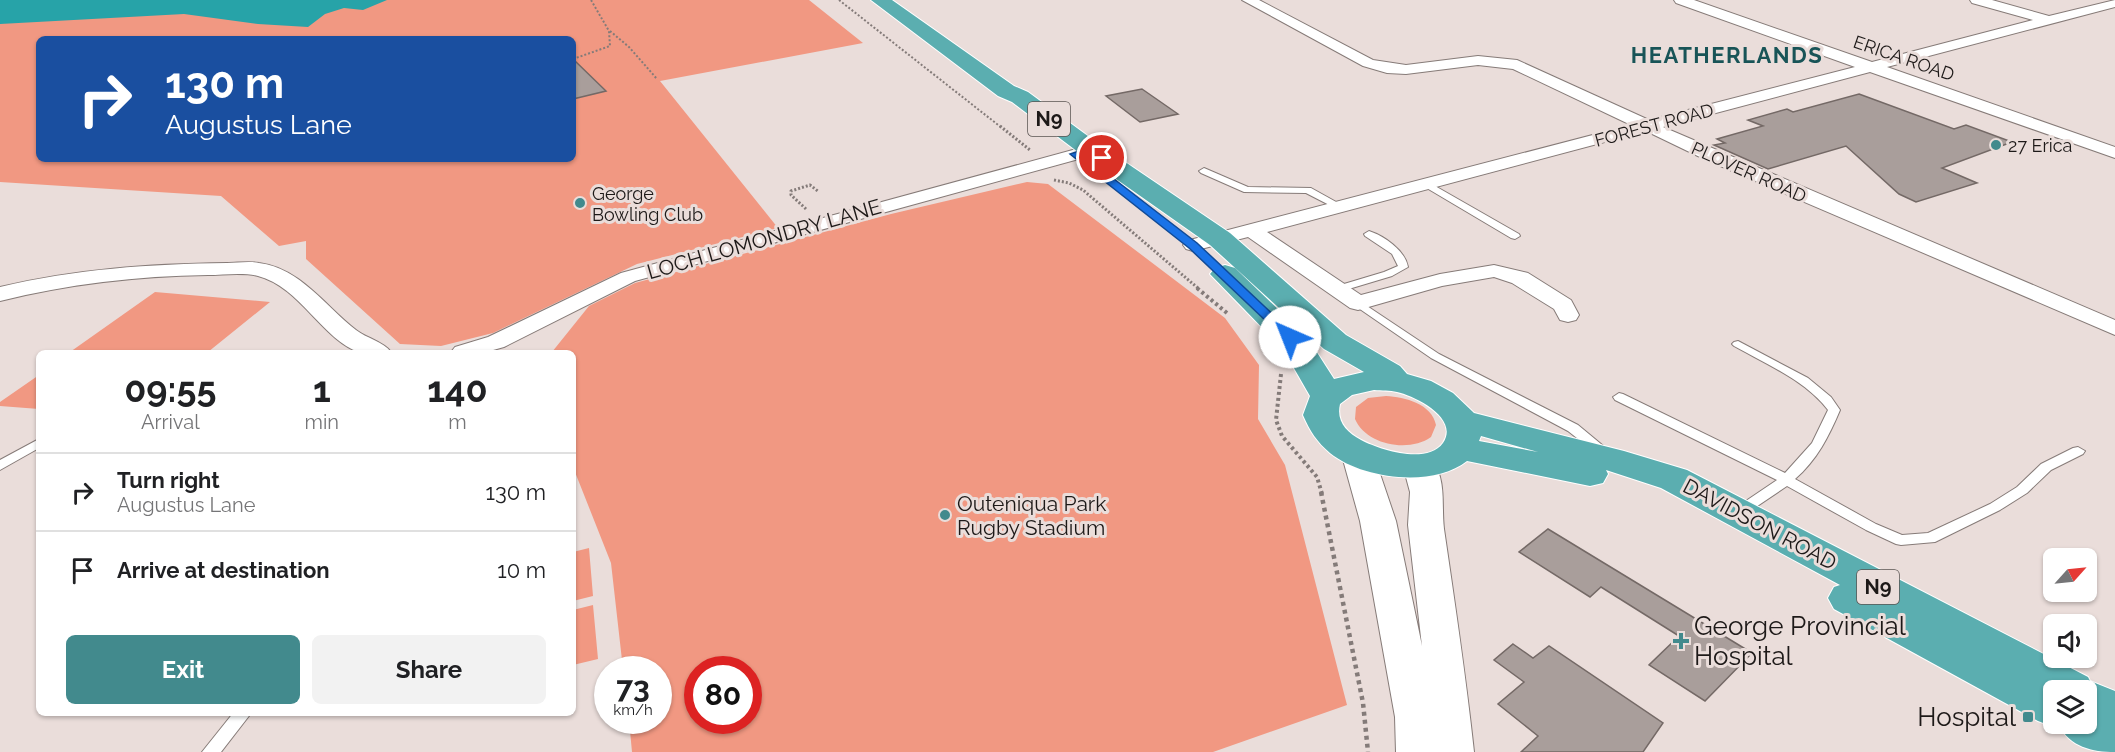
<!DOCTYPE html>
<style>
:root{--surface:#fff;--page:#f2f2f2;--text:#202124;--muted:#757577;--line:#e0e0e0;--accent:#428a8d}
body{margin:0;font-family:Raleway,sans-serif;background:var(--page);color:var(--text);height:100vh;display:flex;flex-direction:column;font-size:22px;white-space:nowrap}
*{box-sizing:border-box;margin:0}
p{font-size:20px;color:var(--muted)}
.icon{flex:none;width:33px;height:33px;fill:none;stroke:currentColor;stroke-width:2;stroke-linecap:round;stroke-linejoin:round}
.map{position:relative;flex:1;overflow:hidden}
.drawer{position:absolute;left:36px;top:350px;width:540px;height:366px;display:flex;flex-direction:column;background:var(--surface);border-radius:9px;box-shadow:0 2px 4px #0004}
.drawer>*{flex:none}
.banner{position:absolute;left:36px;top:36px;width:540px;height:126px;border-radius:9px;box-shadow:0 2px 4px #0004;background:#1a4fa0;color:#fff;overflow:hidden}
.needle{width:39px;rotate:63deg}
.tools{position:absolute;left:2043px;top:548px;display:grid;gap:12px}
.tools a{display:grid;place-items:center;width:54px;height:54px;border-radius:9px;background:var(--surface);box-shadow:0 2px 4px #0004;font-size:30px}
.speed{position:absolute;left:594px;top:656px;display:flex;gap:12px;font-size:30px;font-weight:700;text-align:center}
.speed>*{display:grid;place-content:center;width:78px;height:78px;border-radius:50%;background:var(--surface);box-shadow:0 2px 4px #0004;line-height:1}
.speed small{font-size:15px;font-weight:400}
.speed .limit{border:9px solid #d22;background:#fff;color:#111}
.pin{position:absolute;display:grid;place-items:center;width:51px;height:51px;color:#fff;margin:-26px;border:3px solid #fff;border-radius:50%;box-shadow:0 2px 6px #0007}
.me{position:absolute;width:66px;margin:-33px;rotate:316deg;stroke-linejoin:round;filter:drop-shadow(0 0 4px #0008)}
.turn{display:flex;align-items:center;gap:21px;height:126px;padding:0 30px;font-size:27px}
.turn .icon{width:78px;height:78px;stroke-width:2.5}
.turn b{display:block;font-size:42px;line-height:51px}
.eta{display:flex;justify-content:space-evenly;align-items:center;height:102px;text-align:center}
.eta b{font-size:36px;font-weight:700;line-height:42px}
.button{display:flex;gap:12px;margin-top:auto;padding:12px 30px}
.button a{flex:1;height:69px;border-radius:9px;background:var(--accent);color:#fff;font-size:24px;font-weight:700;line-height:69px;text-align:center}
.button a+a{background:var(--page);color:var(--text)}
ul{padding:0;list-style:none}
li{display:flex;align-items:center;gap:18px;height:78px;padding:0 30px;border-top:2px solid var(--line)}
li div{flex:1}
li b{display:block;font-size:22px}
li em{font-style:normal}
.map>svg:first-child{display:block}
.green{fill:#f19882;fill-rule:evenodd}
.water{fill:#27a3a8}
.building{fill:#a99e9b;stroke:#746966;stroke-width:1.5}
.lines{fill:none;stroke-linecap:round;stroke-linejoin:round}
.service-casing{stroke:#867b78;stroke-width:2}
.minor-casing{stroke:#867b78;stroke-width:2}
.tertiary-casing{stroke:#867b78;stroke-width:2}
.trunk-casing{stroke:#fff;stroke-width:2}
.path-far3{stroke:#847b79;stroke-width:2;stroke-dasharray:2 2;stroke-linecap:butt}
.path-far2{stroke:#847b79;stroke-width:3;stroke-dasharray:2 2;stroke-linecap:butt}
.path-far1{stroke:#847b79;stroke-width:4;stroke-dasharray:3 3;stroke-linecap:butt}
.path{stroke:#847b79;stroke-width:4.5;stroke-dasharray:4 4;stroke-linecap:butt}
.service{fill:#fff;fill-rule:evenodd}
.minor{fill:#fff;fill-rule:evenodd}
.tertiary{fill:#fff;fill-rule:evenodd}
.trunk{fill:#5baeb0;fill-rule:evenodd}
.route{fill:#1a73e8;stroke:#114b97;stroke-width:1.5}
.poi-dot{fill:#428a8d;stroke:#eaddda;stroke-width:2}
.labels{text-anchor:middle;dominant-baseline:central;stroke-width:6;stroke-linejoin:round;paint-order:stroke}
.far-street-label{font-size:18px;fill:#1d1918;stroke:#eaddda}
.far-poi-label{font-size:18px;fill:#1d1918;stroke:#eaddda;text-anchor:start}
.shield{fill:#eaddda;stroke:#5a5452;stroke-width:1.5}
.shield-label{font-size:20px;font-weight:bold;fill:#1d1918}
.street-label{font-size:21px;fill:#1d1918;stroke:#eaddda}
.poi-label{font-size:21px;fill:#1d1918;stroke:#eaddda;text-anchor:start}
.far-district-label{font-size:22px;font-weight:bold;letter-spacing:1.5px;fill:#185457;stroke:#eaddda}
.near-poi-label{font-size:26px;fill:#1d1918;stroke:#eaddda;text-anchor:start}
</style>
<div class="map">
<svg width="2115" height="752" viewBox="0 0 2115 752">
<rect width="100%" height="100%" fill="#eaddda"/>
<path class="green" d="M0,0H809L863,43L660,81L778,228L637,264L493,333L441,346L400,344L306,259V241L279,246L221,196L0,182ZM39,39H573V159H39Z
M1027,182L1048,184L1225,318L1259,365L1258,419L1285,465L1347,705L1213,752H632L629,720H658V669H623L611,563L573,467V352H552L589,306L635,283L891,214ZM698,669H748V720H698Z
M155,292L270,302L208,352H70Z
M39,375V409L0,406V402Z
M1386,396C1405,397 1432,404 1436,425L1431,437C1409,453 1366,445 1355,419L1356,407L1368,398Z
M589,548L593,596L573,601V552Z
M593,605L598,659L573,665V610Z"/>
<path class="water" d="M0,0H387L363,10L344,8L325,14L308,27L258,24L184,14L0,24Z"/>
<path class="building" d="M573,59L606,91L573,99Z
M1142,89L1178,114L1140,122L1106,96Z
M1859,94L1954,129L1966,125L2012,142L1942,168L1977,183L1916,202L1899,194L1846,146L1768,169L1714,145L1725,143L1717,139L1763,126L1748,120L1787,109L1793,112Z
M1548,529L1752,653L1705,701L1649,665L1679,636L1601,587L1590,597L1519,552Z
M1513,644L1533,658L1549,646L1663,723L1643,752H1521L1538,736L1498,704L1524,682L1494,660Z"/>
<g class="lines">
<defs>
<path id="service" d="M1204,168L1248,187L1311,188L1347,208L1345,210H1339L1306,193L1244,192L1201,173L1199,171Z
M1428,182L1519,234L1520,236L1515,239L1511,238L1425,187L1423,185Z
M1369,231C1384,236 1405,250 1408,267L1392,276L1342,291H1334L1333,289L1334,287L1384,272L1398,266L1392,254L1365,236L1364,234Z
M1358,300L1439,354L1578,425L1613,454L1611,457H1601L1568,431L1431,358L1354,305L1353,303L1354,301Z
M1738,341L1808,378L1831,397L1840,410C1829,436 1817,460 1795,479L1876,524L1902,535L1928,533L1990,504L2017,487L2041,464L2073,448L2078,447L2085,451L2083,454L2051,470L2027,493L2000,510L1935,542L1901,545L1896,544L1866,530L1787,486L1744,515H1734L1732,512L1734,509L1777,480L1615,400L1613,397L1619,393L1623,394L1785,473L1812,443L1828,410C1805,380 1766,364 1734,346L1732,344L1734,342Z
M39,439V448L0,470V460Z
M234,712H252L221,752H202Z"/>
<path id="minor" d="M1242,0H1259L1373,60L1406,65L1478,56L1517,60L1649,120L1855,67L1676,3L1674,0H1694L1872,62L2033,20L1972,3L1970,0H1992L2049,16L2115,0V7L1887,67L2115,147V158L1870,72L1663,127L2115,320V335L1704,159L1646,131L1267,232L1361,295L1440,274L1494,265L1528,273L1571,300L1579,315L1576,320L1568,322L1560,320L1554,309L1512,283L1494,277L1442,286L1358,310L1350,308L1248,237L1193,251L1186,249L1183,245L1186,241L1631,125L1513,69L1478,65L1406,74L1387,73L1363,66Z
M1091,145L1097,146L1100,150L1097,154L635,281L504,347L486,352H451L455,347L488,337L621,273Z
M227,263C237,263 249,261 259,263C300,268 326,307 356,330C366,338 384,342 391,352C382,353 368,354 359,352C324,341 299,286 258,276C243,272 223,275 208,275C137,276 68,284 0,301V287C75,269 150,264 227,263Z"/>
<path id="tertiary" d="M1358,445L1370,449L1374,456L1396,521L1422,646L1408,525L1410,492L1403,466L1408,458L1420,455L1432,458C1447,483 1441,503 1444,529C1455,604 1466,677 1474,752H1396L1395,717L1360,521L1342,456L1346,449Z"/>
<path id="trunk" d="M871,0H892L1014,86L1028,92L1100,145L1230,233L1346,335L1400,366L1407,374L1431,381L1453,393L1474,413L1624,451L1687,470L2088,677L2090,681L2115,691V752C2092,752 2070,747 2059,725L2054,727L2038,721L1834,609L1828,598L1834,587L1840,585L1661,488L1606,470L1608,474L1603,483L1590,486L1467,461C1433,488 1362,479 1330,453C1317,442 1310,431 1303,415L1310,396L1283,349L1210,274L1215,268L1225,265L1235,268L1307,337L1334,379L1364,372L1324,349L1210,245L1082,155L1012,102L998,96ZM1374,390C1382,391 1390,390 1397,392C1415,396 1460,418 1443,443C1427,465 1380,450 1361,440C1346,432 1336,421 1340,404L1352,395ZM1481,436L1538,452L1479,441ZM2054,690H2086V723H2054Z"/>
</defs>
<use href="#service" class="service-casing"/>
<use href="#minor" class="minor-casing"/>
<use href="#tertiary" class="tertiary-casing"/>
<use href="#trunk" class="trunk-casing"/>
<path class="path-far3" d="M839,0L1002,128
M610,31L629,47L657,79
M573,59L610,46L609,31L591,0"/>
<path class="path-far2" d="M1000,126L1030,150
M1054,180L1069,183L1083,190L1199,289
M806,209L791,195V191L810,185L819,192"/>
<path class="path-far1" d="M1197,288L1227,313
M1281,374L1276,420L1282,436L1317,477L1322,494"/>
<path class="path" d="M1321,492L1363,703L1368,752"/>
<use href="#service" class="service"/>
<use href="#minor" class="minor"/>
<use href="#tertiary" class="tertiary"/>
<use href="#trunk" class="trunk"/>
</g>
<path class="route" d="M1091,147L1106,156V160H1098L1089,153L1083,155L1197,243L1295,335L1297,337L1295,340H1286L1189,248L1070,154Z"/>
<g class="poi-dot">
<circle cx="1996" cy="145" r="6"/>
<circle cx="580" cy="203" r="6"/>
<circle cx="945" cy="515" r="6"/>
<path d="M1678 632h6v6h6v6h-6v6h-6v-6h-6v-6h6z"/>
<rect x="2022" y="711" width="12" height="12" rx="3"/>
</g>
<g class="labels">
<g class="far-street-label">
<text transform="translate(1904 58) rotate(19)">ERICA ROAD</text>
<text transform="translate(1654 125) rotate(-15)">FOREST ROAD</text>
<text transform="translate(1749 172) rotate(24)">PLOVER ROAD</text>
</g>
<g class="far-poi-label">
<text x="2008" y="145">27 Erica</text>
<text x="592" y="193">George<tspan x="592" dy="21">Bowling Club</tspan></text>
</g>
<g class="shield">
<rect x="1028" y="102" width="42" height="34" rx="4.5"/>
<rect x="1857" y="570" width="42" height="34" rx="4.5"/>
</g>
<g class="shield-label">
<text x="1049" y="119">N9</text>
<text x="1878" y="587">N9</text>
</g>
<g class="street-label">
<text transform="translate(764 239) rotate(-16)">LOCH LOMONDRY LANE</text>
<text transform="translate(1760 524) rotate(28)">DAVIDSON ROAD</text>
</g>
<g class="poi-label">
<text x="957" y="503">Outeniqua Park<tspan x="957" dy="24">Rugby Stadium</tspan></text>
</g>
<g class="far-district-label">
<text x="1727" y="55">HEATHERLANDS</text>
</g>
<g class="near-poi-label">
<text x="1694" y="626">George Provincial<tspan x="1694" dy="30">Hospital</tspan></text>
<text x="2016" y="717" text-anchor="end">Hospital</text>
</g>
</g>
</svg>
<div class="tools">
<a><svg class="needle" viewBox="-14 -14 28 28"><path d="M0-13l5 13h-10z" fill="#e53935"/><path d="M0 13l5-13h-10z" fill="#757577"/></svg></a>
<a><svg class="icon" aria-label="sound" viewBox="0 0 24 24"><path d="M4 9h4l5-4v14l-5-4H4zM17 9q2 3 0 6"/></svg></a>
<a><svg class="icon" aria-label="layers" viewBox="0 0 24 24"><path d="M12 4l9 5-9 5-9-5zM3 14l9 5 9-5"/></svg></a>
</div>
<div class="speed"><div>73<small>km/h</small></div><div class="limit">80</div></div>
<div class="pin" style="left:1102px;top:158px;background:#d93025"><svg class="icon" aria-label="arrive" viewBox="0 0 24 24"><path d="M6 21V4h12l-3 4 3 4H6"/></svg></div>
<svg class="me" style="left:1290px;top:337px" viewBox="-20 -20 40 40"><circle r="19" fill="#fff"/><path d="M0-13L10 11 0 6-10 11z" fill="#1a73e8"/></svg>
<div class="banner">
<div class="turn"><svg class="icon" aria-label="right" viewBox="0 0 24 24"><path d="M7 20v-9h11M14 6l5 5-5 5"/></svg><div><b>130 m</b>Augustus Lane</div></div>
</div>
<section class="drawer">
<div class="eta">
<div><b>09:55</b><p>Arrival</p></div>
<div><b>1</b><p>min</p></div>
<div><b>140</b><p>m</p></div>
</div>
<ul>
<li><svg class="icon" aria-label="right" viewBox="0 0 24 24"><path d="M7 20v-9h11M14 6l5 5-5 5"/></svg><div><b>Turn right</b><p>Augustus Lane</p></div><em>130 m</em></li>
<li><svg class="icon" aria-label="arrive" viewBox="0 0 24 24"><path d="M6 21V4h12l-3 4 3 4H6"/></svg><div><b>Arrive at destination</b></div><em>10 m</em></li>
</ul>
<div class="button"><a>Exit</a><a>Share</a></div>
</section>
</div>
